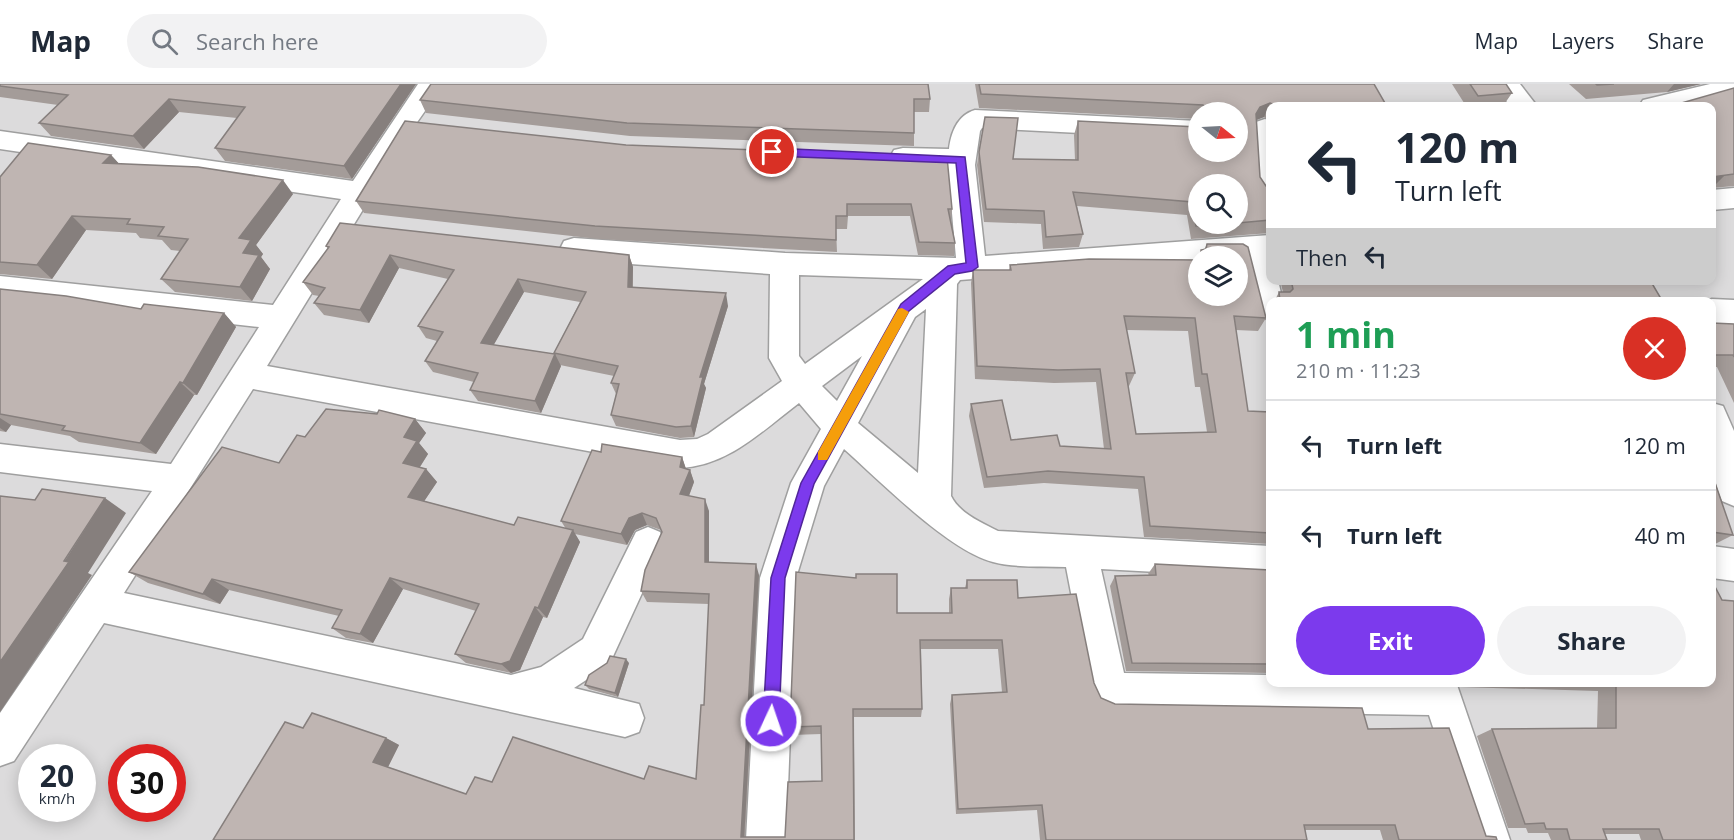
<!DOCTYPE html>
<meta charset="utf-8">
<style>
:root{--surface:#fff;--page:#f2f2f3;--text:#1f2937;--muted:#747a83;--line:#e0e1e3;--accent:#7c3aed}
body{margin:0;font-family:"Open Sans",sans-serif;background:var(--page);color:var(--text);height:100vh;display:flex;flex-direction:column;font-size:22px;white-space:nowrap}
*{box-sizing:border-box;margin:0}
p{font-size:20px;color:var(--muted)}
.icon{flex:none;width:33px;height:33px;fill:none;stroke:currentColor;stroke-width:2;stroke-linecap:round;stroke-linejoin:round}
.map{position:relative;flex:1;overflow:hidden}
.side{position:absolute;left:1266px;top:213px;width:450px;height:390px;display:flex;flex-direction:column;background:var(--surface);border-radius:12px;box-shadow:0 3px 15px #0003}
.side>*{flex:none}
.hud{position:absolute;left:1266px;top:18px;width:450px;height:183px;border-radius:12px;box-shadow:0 3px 15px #0003;background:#fff;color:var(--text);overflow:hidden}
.needle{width:39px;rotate:108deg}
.tools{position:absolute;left:1188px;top:18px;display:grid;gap:12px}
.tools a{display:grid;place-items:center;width:60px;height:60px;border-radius:50%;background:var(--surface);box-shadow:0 3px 15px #0003;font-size:30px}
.speed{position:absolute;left:18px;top:660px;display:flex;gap:12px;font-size:30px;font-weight:700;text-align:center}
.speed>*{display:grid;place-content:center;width:78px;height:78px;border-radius:50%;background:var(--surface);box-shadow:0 3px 15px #0003;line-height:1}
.speed small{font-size:15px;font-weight:400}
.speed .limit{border:9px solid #d22;background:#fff;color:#111}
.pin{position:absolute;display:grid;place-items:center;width:51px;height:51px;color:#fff;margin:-26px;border:3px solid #fff;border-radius:50%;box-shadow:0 2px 6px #0007}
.me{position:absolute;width:66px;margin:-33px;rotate:3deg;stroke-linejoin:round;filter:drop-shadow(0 0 4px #0008)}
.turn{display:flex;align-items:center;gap:21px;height:126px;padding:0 30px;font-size:27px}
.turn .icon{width:78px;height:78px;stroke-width:2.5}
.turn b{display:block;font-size:42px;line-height:51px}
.then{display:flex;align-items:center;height:57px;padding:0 30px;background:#0003;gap:12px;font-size:22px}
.round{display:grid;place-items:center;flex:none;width:63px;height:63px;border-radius:32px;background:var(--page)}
.head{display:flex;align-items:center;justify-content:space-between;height:102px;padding:0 30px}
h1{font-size:36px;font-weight:700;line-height:45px;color:#1e9e55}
.action{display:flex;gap:12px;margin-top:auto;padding:12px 30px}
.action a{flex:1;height:69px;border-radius:36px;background:var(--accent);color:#fff;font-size:24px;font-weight:700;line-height:69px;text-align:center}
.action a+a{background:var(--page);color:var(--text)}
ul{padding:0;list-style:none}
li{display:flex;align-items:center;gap:18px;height:90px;padding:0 30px;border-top:2px solid var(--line)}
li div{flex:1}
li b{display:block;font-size:22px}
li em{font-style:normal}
header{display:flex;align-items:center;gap:36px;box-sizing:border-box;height:84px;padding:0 30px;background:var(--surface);border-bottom:2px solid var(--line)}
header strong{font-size:28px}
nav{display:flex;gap:33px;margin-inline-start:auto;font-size:21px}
.search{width:420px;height:54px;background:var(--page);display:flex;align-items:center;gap:15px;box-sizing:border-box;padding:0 21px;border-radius:33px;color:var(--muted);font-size:22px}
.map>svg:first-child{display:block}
.residential{fill:#dcdbdc;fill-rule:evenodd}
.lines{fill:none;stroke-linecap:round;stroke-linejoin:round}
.minor-casing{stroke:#9f9f9f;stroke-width:3}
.minor{fill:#fff;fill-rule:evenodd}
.wall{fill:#a49c99;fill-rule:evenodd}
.shaded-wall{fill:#867f7d}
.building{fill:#bfb5b2;stroke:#867f7d;stroke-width:1.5;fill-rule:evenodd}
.route{fill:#7c3aed;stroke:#51269a;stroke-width:1.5}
.slow{fill:#f59e0b}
</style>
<header>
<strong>Map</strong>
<div class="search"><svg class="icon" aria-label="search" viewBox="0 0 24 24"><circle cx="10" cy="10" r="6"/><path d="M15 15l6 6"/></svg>Search here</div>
<nav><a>Map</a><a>Layers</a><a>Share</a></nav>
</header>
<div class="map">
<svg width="1734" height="756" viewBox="0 0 1734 756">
<rect width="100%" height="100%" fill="#eeeae5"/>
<path class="residential" d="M0,0H1734V756H0ZM1270,22H1712V196H1270ZM1198,28H1238V68H1198ZM1198,100H1238V140H1198ZM1198,172H1238V212H1198ZM1270,218H1712V598H1270ZM32,674H82V724H32ZM122,674H172V724H122Z"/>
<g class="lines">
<defs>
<path id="minor" d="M418,0H444L413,44L267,282L680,356L697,355L708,350L782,297L769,274L770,190L574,176L564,173L560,165L564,157L574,154L785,169L956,174L948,84L894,80L890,73L894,66L903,64L949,65C951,48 958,31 975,26L1198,37V55L982,44L980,47L975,81L985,172L1270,151V196H1278L1283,218H1270V236L1259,232L1243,175H1238V172H1198V178L960,196L957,200L951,412C959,429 982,439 998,447L1270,462V494L1101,485L1124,589L1270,591V598H1456L1510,756H1470L1429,631L1109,626L1096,620L1090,607L1066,483C1043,482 1015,484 993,478C949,467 880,397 844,365L824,402L796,494L786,756H746L760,494L791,399L821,345L799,319C762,347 728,382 680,384L253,305L124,509L511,591L541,583L583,555L636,448L648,443L660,448L665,459L660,470L609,581L574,604L639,620L644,634L639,648L625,653L104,539L14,677L0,682V629L152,407L0,388V360L171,380L259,243L0,214V192L273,221L341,115L0,65V47L353,97ZM799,191L923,195L805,280L799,272ZM926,225L918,389L858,339L915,233ZM862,272L837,317L822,302Z
M1493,0H1520L1537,22H1510Z
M1710,0H1734V11L1687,22H1639L1643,16Z
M1265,35L1270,37V116L1260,113L1256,106L1252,44L1256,38Z
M1734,104V124L1712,126V106Z
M1712,215L1734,216V240L1712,239V218H1705Z
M1712,319L1723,322L1734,347V422L1722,417C1709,389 1709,349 1712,319Z
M1712,462L1734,465V497L1712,494Z"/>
</defs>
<use href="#minor" class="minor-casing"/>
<use href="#minor" class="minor"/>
</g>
<path class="wall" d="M0,0H416L352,95L225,77L215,64L237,34L179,28L144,65L51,52L39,39L58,21L0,13Z
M975,0H1374L1385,19L1383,22H1270V36L1264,33L1256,36L1260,93L1266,102L1270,103V149L1191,155L1187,131L1077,122L1083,150L1079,163L1043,165L1041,140L984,138L977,81L979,68L1013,75L1075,76L1074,51L1078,37L1198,68L1238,28H1198V35L979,24ZM1238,100V140H1198Z
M1452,0H1506L1512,9L1503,22H1466Z
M1569,0H1701L1667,8L1586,15Z
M1734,4V102L1712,104V22L1729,6Z
M930,15L929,28H914V62L630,52L426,29L420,16Z
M405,37L952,125L951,136L955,159L954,172L918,171L910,132H848L847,145H836L837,168L599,155L364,129L356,117Z
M111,71L119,80L293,110L256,161L263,170L261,173L270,185L252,217L175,208L161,195L180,167L171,166L162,156L140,154L136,149L86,146L52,195L0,190V93Z
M1207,160H1243L1248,163L1266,234L1258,247L1236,246L1248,327L1270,328V460L1144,453L1138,405L1044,399L984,404L969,332L971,320L1002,316L1011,356L1057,351L1060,362L1104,365L1096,298L1054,299L975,295L971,199L973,186H1009L1010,181L1089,175L1197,176L1201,166H1204ZM1198,172H1238V212H1198ZM1126,246L1188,247L1195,303H1200L1207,348L1136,350L1128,302H1129L1135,289Z
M326,162L629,171L633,183V203L728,222L704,300L706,304L694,353L680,354L616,342L611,331L616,310L611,299L614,292L560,281L561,282L541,329L478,317L470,306L474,298L433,288L425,277L437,257L426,254L418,242L448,195L399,184L369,239L324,231L314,219L319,212L313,211L303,198L328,165ZM524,208L580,218L554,269L555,270L493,261Z
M1280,196H1650L1663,218H1274L1279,208H1283Z
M0,205L141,225L224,229L236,243L197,311H194L156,370L79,358L70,352L11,341L6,348L0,347Z
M1712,239L1734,240V319L1717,283H1712Z
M415,335L426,349L419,359L428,370L420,383L426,385L437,398L424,417L514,441L566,445L561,437L601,368L682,373L686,385L690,386L694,398L689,412L709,427V478L759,491L745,753H785L822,697L821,650L792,651L790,643L897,529H949V515L951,504H965L967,496L1018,514L1094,599L1101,614L1115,620L1368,645L1486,752L1497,756H1383L1380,746H1305L1307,756H1040L1037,726L956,730L950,620L952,611L1002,608L998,565H921L922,625L921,633H854L855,756H213L303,644L386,654L399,661L388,683L466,710L492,698L644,695H696L704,621L709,520L647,518L641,507L662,448L661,446L647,441L635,446L627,461L575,450L580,458L547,534L543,533L520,586L511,589L466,579L455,570L476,527L403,505L373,559L346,554L332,544L339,532L229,506L220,520L148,499L129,488L279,379L305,353Z
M1712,390L1733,451L1715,460H1712Z
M1155,480L1270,486V590V589L1126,587L1110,502L1115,492L1149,491L1148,490Z
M629,579L618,613L589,605L585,601Z
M1458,598H1712L1734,756H1641L1639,750H1604L1607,756H1551L1548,749H1528L1526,744H1508L1477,652L1492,645L1597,644L1598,607L1460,603Z"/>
<path class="shaded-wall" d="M401,0H416L352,95L344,82Z
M1674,0H1701L1667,8Z
M169,15L179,28L144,65L133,52Z
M1270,19L1264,33L1254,37L1256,30L1260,23Z
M111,71L124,85L103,79Z
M1726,90L1712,104V93Z
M283,96L293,110L256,161L263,170L261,173L270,185L252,217L240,203L243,169L239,154Z
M72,132L86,146L52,195L37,181Z
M390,171L399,184L369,239L360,226Z
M629,171L633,183L632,215L628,203Z
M518,195L524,208L488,271L481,259Z
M726,209L728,222L704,300L706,304L694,353L691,342L700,293Z
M224,229L236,243L197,311L183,299Z
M555,270L561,282L541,329L535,317Z
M180,298L194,311L156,370L140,359Z
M0,334L11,341L6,348L0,344Z
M415,335L426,349L419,359L428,370L414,392L403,379L404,353Z
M682,373L686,385L680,383Z
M426,385L437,398L419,425L408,413Z
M690,386L694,398L685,422L680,410Z
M105,414L126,429L88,489L92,491L0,628V578Z
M705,415L709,427V489L705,478Z
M642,429L647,441L635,446L627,461L621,450L629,434Z
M573,446L580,458L547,534L538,524Z
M756,480L759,491L744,756L741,753Z
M390,494L403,505L373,559L360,550Z
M212,495L229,506L220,520L203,510Z
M535,523L543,533L520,586L511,589L501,580Z
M626,575L629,579L618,613L615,609Z
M386,654L399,661L387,685L373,678Z"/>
<path class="building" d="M0,0H401L344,82L215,64L245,23L169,15L133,52L39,39L68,11L0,2Z
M431,0H928L930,15H914V49L627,39L420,16Z
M979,0H1374L1385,19L1339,22H1277L1270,19L1260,23L1256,30L1260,93L1266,102L1270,103V136L1238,139V100H1198V140H1225L1196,142L1193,118L1073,108L1083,150L1046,153L1044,127L986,125L979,68L985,33L1018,34L1013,75L1078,76V37L1198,43V68H1238V28H1205V23L1203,21L981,10Z
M1470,0H1506L1512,9L1478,12Z
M1596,0H1614L1597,1Z
M1734,4V90L1712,93V22H1671Z
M405,37L626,61L947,73L952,125H948L955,159L919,158L911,120H847V132H836V156L595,142L356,117Z
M28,59L111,71L103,79L198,83L283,96L239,154L251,156L243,169L259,171L240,203L161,195L188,155L158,152L164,143L127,140L130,135L72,132L37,181L0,178V93Z
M340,139L629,171L628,203L726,209L700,293H703L691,342L676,343L611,331L619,300L611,299L618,282L554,269L586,208L518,195L481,259L555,270L535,317L470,306L478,289L425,277L443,248L418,242L454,186L390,171L360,226L314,219L325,204L303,198L329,163L326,162Z
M1207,160H1243L1248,163L1266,234L1234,232L1248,327L1270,328V449L1150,442L1144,393L1048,387L987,393L971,320L1002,316L1011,356L1057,351L1060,362L1111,365L1100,285L1058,286L977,282L973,186H1011L1010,181L1089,175L1198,176V212H1238V172H1202L1201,166L1206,165ZM1124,232L1195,234L1202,290H1207L1216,348L1136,350L1126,289H1135Z
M1291,196H1650L1663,218L1280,217L1279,208H1290L1293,205Z
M0,205L66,212L141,225L144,220L224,229L183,299L180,298L140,359L62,346L65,342L0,330Z
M1712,239L1734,240V273L1733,271H1712Z
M326,325L377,330L379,326L415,335L404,353L417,357L403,379L426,385L408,413L514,441L518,433L573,446L538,524L535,523L510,577L501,580L455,570L479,520L390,494L360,550L332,544L342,526L212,495L203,510L129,488L222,363L279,379L297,351L305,353Z
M602,360L682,373L680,383L690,386L680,410L705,415V478L756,480L741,753H785L788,698L822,697L821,642L790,643L796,488L856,494V490H897V529H952L951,504H967V496H1017L1018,514L1076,510L1094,599L1101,614L1115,620L1362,624L1368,645L1449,644L1486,752L1496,753L1497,756H1399L1395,741H1304L1307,756H1046L1042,721L958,725L952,611L1007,608L1002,556H920L922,625H853L854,756H213L285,638L303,644L312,629L386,654L373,678L466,710L475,693L492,698L513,653L644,695L649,682L696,695L701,621H704L709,510L641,507L645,486L662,448L656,434L642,429L629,434L621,450L561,437L592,366L601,368Z
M1712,390L1733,451L1712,448Z
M42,405L105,414L64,477L69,478L0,578V412L35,416Z
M1155,480L1270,486V580L1132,579L1115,492L1156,491Z
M1712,497L1722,516L1734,517V756H1663L1659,745H1603L1607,756H1570L1567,745H1546L1544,739L1525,740L1492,645L1616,644V599L1604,598H1712Z
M610,572L626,575L615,609L585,601L589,591L607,579Z"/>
<path class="route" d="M772,64L965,73L978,183L972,187L955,190L909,227L814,400L785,494L779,637L777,642L771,645L766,642L763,637L771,494L801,399L901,220L948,182L966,179L956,79L772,72L766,68Z"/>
<path class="slow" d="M902,224L909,228L827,376H818V368L898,225Z"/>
</svg>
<div class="tools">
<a><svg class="needle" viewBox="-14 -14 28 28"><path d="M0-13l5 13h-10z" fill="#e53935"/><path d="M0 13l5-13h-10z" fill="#747a83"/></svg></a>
<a><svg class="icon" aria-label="search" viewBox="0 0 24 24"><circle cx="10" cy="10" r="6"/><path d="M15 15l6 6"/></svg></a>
<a><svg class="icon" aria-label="layers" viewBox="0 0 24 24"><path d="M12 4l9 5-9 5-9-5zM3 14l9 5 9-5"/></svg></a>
</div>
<div class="speed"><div>20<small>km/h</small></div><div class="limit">30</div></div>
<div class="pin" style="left:772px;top:68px;background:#d93025"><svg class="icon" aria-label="arrive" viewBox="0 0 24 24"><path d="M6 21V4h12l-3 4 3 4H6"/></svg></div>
<svg class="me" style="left:771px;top:637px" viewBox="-20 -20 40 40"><circle r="17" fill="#7c3aed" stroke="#fff" stroke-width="3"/><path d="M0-11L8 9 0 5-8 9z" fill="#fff"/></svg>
<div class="hud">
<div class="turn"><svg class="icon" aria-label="left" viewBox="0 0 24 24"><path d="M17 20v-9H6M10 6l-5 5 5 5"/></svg><div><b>120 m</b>Turn left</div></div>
<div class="then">Then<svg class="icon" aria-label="left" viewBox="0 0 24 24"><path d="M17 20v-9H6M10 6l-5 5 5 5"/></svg></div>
</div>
<section class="side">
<div class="head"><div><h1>1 min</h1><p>210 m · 11:23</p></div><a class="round" style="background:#d93025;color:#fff"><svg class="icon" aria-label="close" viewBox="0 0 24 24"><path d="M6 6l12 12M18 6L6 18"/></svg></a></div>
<ul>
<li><svg class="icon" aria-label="left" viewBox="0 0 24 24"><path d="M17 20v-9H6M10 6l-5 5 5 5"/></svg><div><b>Turn left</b></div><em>120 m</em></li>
<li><svg class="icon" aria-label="left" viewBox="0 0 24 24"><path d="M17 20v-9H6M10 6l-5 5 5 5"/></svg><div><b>Turn left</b></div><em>40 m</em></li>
</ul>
<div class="action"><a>Exit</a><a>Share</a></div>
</section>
</div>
